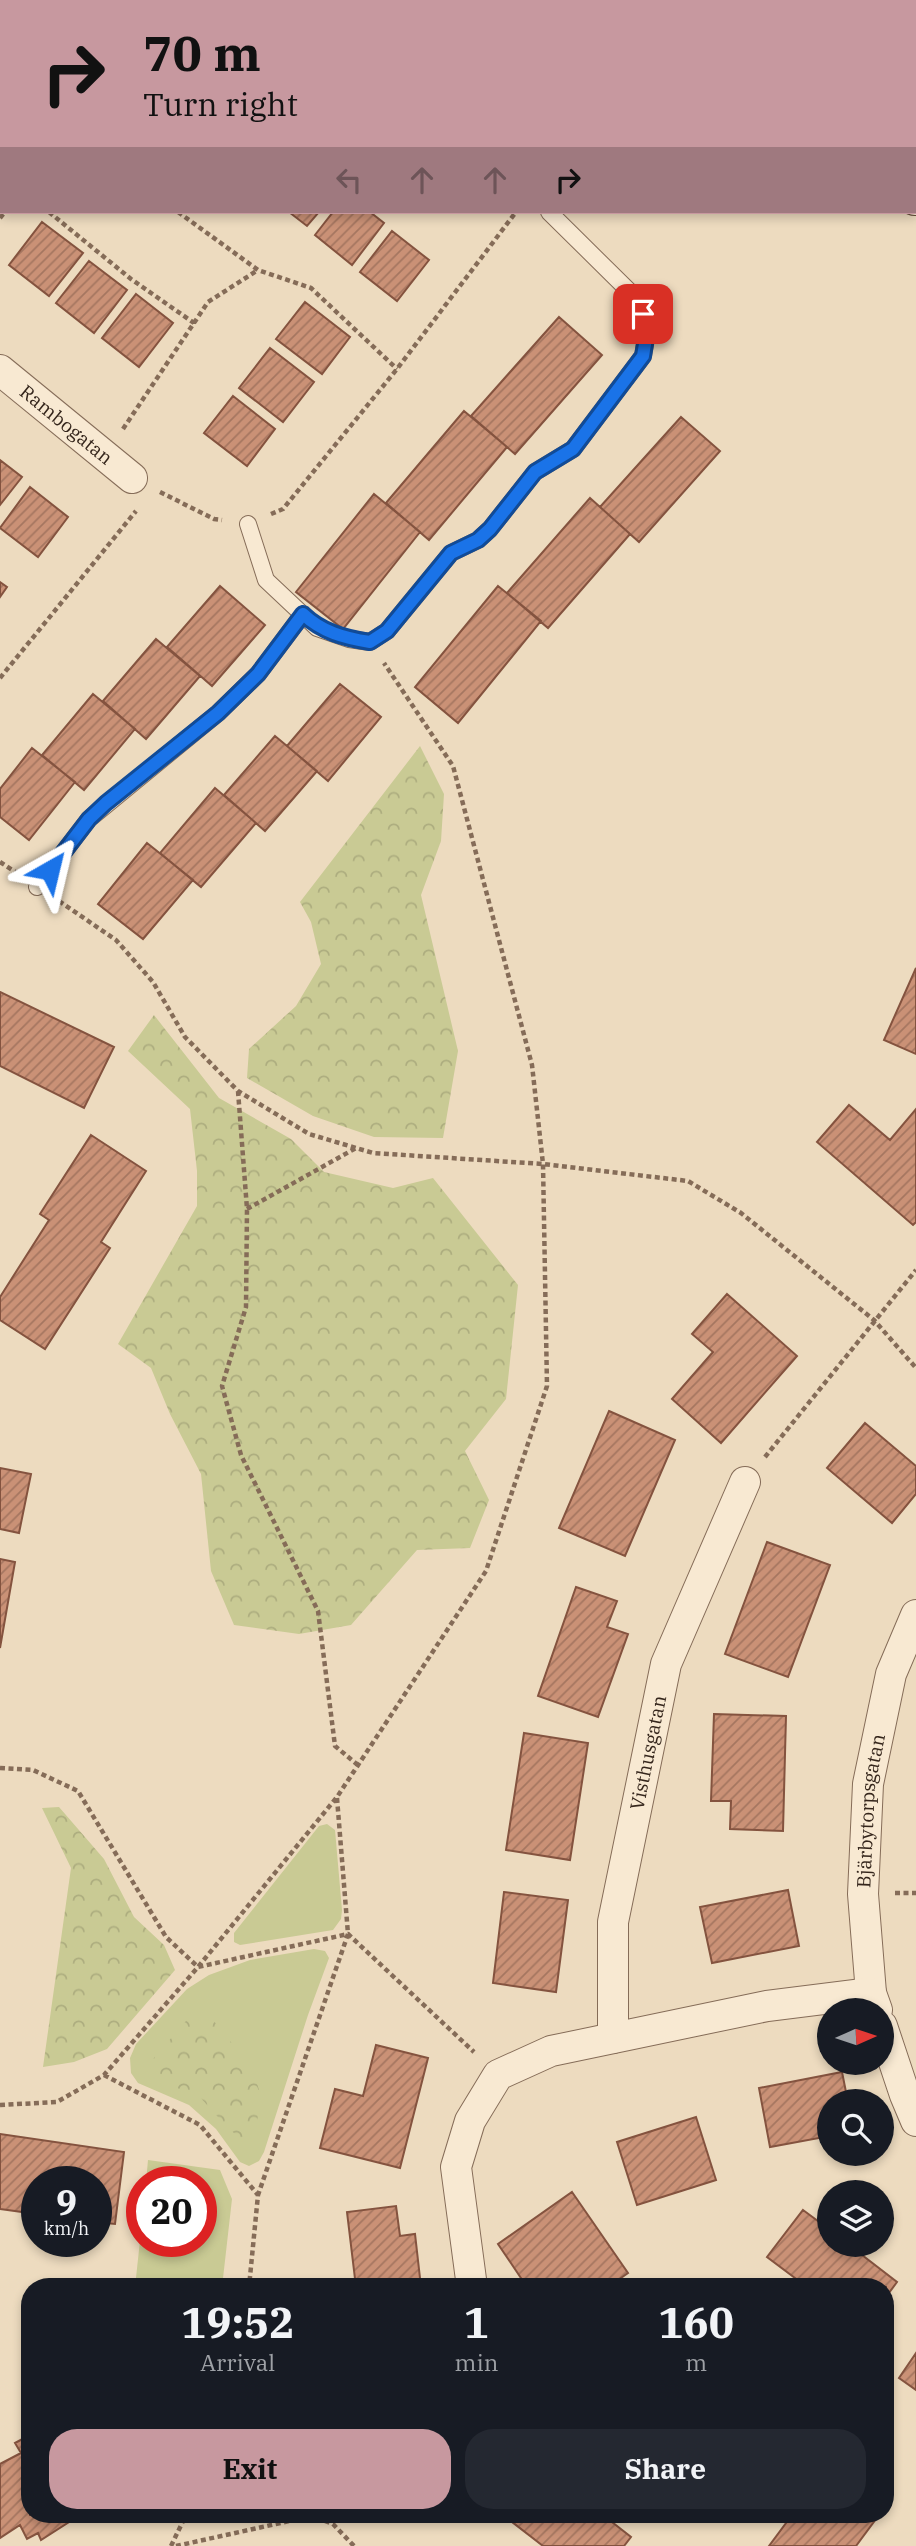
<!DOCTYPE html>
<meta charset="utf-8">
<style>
:root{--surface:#171b24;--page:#242831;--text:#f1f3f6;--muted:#9ea1a6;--accent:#c7989f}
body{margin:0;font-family:"IBM Plex Serif",serif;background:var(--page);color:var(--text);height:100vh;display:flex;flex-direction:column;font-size:26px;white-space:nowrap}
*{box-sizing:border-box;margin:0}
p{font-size:23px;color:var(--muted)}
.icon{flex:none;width:38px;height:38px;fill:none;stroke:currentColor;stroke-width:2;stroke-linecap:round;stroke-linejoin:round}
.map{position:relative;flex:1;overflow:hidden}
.panel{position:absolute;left:21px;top:2278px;width:873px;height:245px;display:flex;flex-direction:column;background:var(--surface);border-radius:28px;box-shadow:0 4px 10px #0003}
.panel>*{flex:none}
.banner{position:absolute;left:0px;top:0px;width:917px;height:214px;box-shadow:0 4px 10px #0003;background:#c7989f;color:#111;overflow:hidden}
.needle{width:46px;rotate:87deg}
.controls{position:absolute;left:817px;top:1998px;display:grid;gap:14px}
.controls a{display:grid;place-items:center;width:77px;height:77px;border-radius:50%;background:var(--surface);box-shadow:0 4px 10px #0003;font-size:35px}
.speed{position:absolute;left:21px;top:2166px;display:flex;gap:14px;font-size:35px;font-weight:700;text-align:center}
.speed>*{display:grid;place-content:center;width:91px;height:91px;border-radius:50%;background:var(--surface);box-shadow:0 4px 10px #0003;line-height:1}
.speed small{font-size:18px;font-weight:400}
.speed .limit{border:10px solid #d22;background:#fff;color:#111}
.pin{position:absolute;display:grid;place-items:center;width:60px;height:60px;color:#fff;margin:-30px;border-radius:14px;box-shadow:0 4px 10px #0006}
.me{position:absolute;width:77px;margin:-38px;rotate:37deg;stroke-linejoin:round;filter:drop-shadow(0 0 5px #0008)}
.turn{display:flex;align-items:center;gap:24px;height:147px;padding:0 28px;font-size:32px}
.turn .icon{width:91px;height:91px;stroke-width:2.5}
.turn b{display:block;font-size:49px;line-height:60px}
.lanes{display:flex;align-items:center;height:66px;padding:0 28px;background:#0003;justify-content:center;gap:35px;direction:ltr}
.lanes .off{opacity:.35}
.eta{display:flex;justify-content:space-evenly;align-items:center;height:119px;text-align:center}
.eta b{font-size:42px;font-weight:800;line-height:49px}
.button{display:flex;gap:14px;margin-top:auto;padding:14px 28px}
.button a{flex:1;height:80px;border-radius:28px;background:var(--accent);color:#111;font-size:28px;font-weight:800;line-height:80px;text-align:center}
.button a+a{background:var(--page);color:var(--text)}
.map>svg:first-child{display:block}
.grass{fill:#c9ca94}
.forest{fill:url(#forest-crowns)}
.building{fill:url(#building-hatch);stroke:#84533f;stroke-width:2}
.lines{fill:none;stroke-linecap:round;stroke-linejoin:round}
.lane-casing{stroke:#856c58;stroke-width:18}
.street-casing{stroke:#856c58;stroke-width:32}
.secondary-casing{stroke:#674d3b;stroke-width:40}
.path{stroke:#856c58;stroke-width:4.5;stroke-dasharray:5 3.5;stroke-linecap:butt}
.lane{stroke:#f8e9d2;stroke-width:16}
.street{stroke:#f8e9d2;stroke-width:30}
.secondary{stroke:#f8e9d2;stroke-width:38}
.route-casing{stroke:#114b97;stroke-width:18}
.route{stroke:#1a73e8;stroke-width:12}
.labels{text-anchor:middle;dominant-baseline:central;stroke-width:6;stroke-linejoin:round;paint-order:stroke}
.street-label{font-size:19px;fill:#35261c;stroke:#f4e6cf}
</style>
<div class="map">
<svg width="916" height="2546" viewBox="0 0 916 2546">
<defs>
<pattern id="forest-crowns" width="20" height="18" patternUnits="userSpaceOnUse" patternTransform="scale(1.75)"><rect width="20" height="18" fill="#c9ca94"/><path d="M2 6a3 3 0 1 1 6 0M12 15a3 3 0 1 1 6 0" fill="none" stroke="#adad7f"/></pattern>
<pattern id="building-hatch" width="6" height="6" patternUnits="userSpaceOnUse" patternTransform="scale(1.75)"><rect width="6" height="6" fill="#ca9176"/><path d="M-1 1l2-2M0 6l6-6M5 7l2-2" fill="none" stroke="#a57660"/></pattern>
</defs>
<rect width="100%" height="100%" fill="#eddbbf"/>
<path class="grass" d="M685,0H800L805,2H683Z
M327,1824L335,1830L342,1910L341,1919L333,1930L240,1945L234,1942V1933L319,1826Z
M314,1949L325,1951L329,1958L308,2015L264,2152L259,2161L249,2166L240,2162L216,2129L189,2105L138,2083L131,2073L130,2058L136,2044L187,1989L209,1975L250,1960Z
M148,2160L220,2170L232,2199L222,2287H135L142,2222V2242H201V2182H146Z"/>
<path class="forest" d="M420,746L444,794L441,841L421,895L458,1051L443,1138L374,1137L313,1116L247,1078L249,1049L296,1006L321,964L311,922L300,902Z
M154,1015L219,1098L291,1139L324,1172L393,1188L433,1178L518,1285L506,1399L465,1451L489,1500L470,1548L417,1550L351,1625L299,1634L234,1625L211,1571L201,1474L170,1414L151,1368L118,1344L197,1206V1171L190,1109L128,1051Z
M59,1807L104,1859L134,1917L164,1945L175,1970L107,2049L74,2062L43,2067L71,1868L42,1808Z
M192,2014L213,2020L252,2068L260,2093L257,2124L241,2139L227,2127L198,2095L165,2084L153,2059Z"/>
<path class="building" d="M65,0H113L115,2H64Z
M233,0H285L287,2H236Z
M2,78V120L0,118Z
M0,129L2,131L0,171Z
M289,212H319L307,226Z
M333,212H370L384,223L352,265L315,235Z
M42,222L83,253L49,296L9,265Z
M392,231L429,260L397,301L360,272Z
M89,261L127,290L94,333L56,303Z
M136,294L173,323L139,367L102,338Z
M305,302L350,337L322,374L276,339Z
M559,317L602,355L515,454L471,416Z
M270,348L314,382L283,422L239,388Z
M233,396L275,429L247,466L204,433Z
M464,411L507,447L429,540L386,503Z
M681,417L720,451L639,542L600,507Z
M0,460L22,477L0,505Z
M30,487L68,517L38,557L0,528Z
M374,494L420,532L343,629L296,592Z
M590,498L630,534L548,628L507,593Z
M0,582L7,587L0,597Z
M220,586L265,625L212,686L167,647Z
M498,586L541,621L458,723L415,687Z
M156,639L200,676L146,739L103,701Z
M340,684L381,717L328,781L287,746Z
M93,694L135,729L84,790L42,755Z
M275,736L317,771L265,831L224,795Z
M32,748L75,782L29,840L0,817V789Z
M215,788L256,823L201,887L160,853Z
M147,843L193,880L143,939L98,904Z
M916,968V1054L884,1040Z
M0,992L114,1047L84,1108L0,1066Z
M849,1105L890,1140L916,1109V1222L913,1225L817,1142Z
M91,1135L146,1171L101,1242L110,1248L45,1349L0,1320V1297L49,1220L40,1214Z
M727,1294L797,1356L721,1443L672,1399L713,1352L692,1334Z
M609,1411L675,1440L625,1556L559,1528Z
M865,1423L916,1466V1494L892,1523L827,1468Z
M0,1468L31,1474L19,1533L0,1529Z
M767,1542L830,1565L788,1677L725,1654Z
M0,1559L15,1562L0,1648Z
M576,1587L617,1601L607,1627L628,1634L598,1717L538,1696Z
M714,1714L786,1716L783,1831L730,1829L731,1801H711Z
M524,1733L588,1743L570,1860L506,1850Z
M788,1890L799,1946L712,1963L700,1907Z
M504,1892L568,1900L556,1992L493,1983Z
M376,2045L428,2058L400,2168L320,2148L335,2089L363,2096Z
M842,2072L848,2102H830V2136L770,2147L759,2088Z
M696,2117L716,2180L637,2205L617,2142Z
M0,2134L124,2152L115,2224L96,2222V2182H37V2214L0,2209Z
M572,2192L628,2273L608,2287H527L498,2244Z
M396,2206L400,2236L415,2234L421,2287H356L347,2212Z
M803,2210L830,2230V2245H849L897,2282L886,2297V2287H807L767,2257Z
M916,2353V2390L899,2378Z
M30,2435V2515H80L41,2540L38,2533L27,2539L20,2525L0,2538V2464L21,2453L15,2443Z
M503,2515H603L631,2537L624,2546H543Z
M792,2515H879L856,2546H769Z"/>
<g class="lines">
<defs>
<path id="lane" d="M318,0L320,2
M248,524L266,580L317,628L349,639L370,642L387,631L451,553L478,540L490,529L535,472L573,449L643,356L647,332L643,314L633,295L549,212
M37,887L89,819L218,713L258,674L303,614"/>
<g id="street">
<path id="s1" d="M0,370L132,478"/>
<path id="s2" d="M877,2010L871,1993L863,1894L868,1784L891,1674L916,1615"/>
<path d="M882,2026L905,2095L916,2121"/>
<path id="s3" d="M613,2038V1922L666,1664L745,1482"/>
<path d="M472,2287L456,2167L470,2121L498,2075L551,2051L767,2006L871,1993"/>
</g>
<path id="secondary" d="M619,0L621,2
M915,196H916"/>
</defs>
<use href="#lane" class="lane-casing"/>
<use href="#street" class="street-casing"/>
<use href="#secondary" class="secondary-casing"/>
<path class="path" d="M820,0L825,2
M178,2L179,0
M915,9H916
M49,212L131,279L194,323
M178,212L258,270L311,288L397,369
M0,218L5,212
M123,429L208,302L258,270
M160,492L214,519L222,520
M271,514L283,509L397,369L516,212
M0,678L136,511
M0,862L17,873
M59,901L116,940L153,982L185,1037L238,1091L309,1134L373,1153L543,1164L688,1181L741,1213L874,1320L916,1368
M238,1091L247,1209L246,1307L222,1386L241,1455L318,1611L335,1746L359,1766
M247,1209L356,1148
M765,1457L916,1270
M0,1768L33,1770L78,1791L166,1937L198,1967L348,1934L258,2195
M337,1798L348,1934L474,2052
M895,1893H916
M104,2075L200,2125L258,2195L249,2287
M0,2105L57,2102L104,2075L198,1967L337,1797L486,1571L547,1386L543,1164L532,1065L453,766L384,663
M171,2546L186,2515
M176,2546L312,2516L333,2524L354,2546"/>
<use href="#lane" class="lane"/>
<use href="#street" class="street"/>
<use href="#secondary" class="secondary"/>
</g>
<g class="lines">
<defs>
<path id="route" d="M50,870L89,819L106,803L218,713L258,674L303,614C322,632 344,638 370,642L387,631L451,553L478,540L490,529L535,472L573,449L643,356L647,332L643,314"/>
</defs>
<use href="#route" class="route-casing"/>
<use href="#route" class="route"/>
</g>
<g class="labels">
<g class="street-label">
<text stroke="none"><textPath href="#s1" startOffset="86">Rambogatan</textPath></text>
<text stroke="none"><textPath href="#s3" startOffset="289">Visthusgatan</textPath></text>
<text stroke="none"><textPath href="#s2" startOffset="201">Bjärbytorpsgatan</textPath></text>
</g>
</g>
</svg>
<div class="controls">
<a><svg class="needle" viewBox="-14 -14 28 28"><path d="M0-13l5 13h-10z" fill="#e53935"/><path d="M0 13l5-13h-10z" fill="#9ea1a6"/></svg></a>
<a><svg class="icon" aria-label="search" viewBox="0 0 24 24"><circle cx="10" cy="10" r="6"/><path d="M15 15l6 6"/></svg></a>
<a><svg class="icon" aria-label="layers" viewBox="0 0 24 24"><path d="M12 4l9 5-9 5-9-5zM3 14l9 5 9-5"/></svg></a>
</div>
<div class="speed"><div>9<small>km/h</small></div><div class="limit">20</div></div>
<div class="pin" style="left:643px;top:314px;background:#d93025"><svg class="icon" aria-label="arrive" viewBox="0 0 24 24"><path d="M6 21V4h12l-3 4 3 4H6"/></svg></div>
<svg class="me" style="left:50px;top:870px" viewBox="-20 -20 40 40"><path d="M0-17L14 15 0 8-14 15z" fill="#1a73e8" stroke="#fff" stroke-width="4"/></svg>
<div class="banner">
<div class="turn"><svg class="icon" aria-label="right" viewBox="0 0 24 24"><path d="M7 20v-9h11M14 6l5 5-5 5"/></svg><div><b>70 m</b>Turn right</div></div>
<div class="lanes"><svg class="icon off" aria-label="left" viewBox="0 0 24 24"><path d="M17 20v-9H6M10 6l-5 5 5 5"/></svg><svg class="icon off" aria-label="ahead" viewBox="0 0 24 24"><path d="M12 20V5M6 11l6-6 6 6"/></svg><svg class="icon off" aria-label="ahead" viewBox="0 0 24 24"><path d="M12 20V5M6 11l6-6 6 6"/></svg><svg class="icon" aria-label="right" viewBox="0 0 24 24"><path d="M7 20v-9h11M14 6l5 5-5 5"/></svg></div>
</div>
<section class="panel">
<div class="eta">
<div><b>19:52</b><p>Arrival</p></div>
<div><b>1</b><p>min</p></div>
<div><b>160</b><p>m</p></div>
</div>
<div class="button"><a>Exit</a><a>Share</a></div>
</section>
</div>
